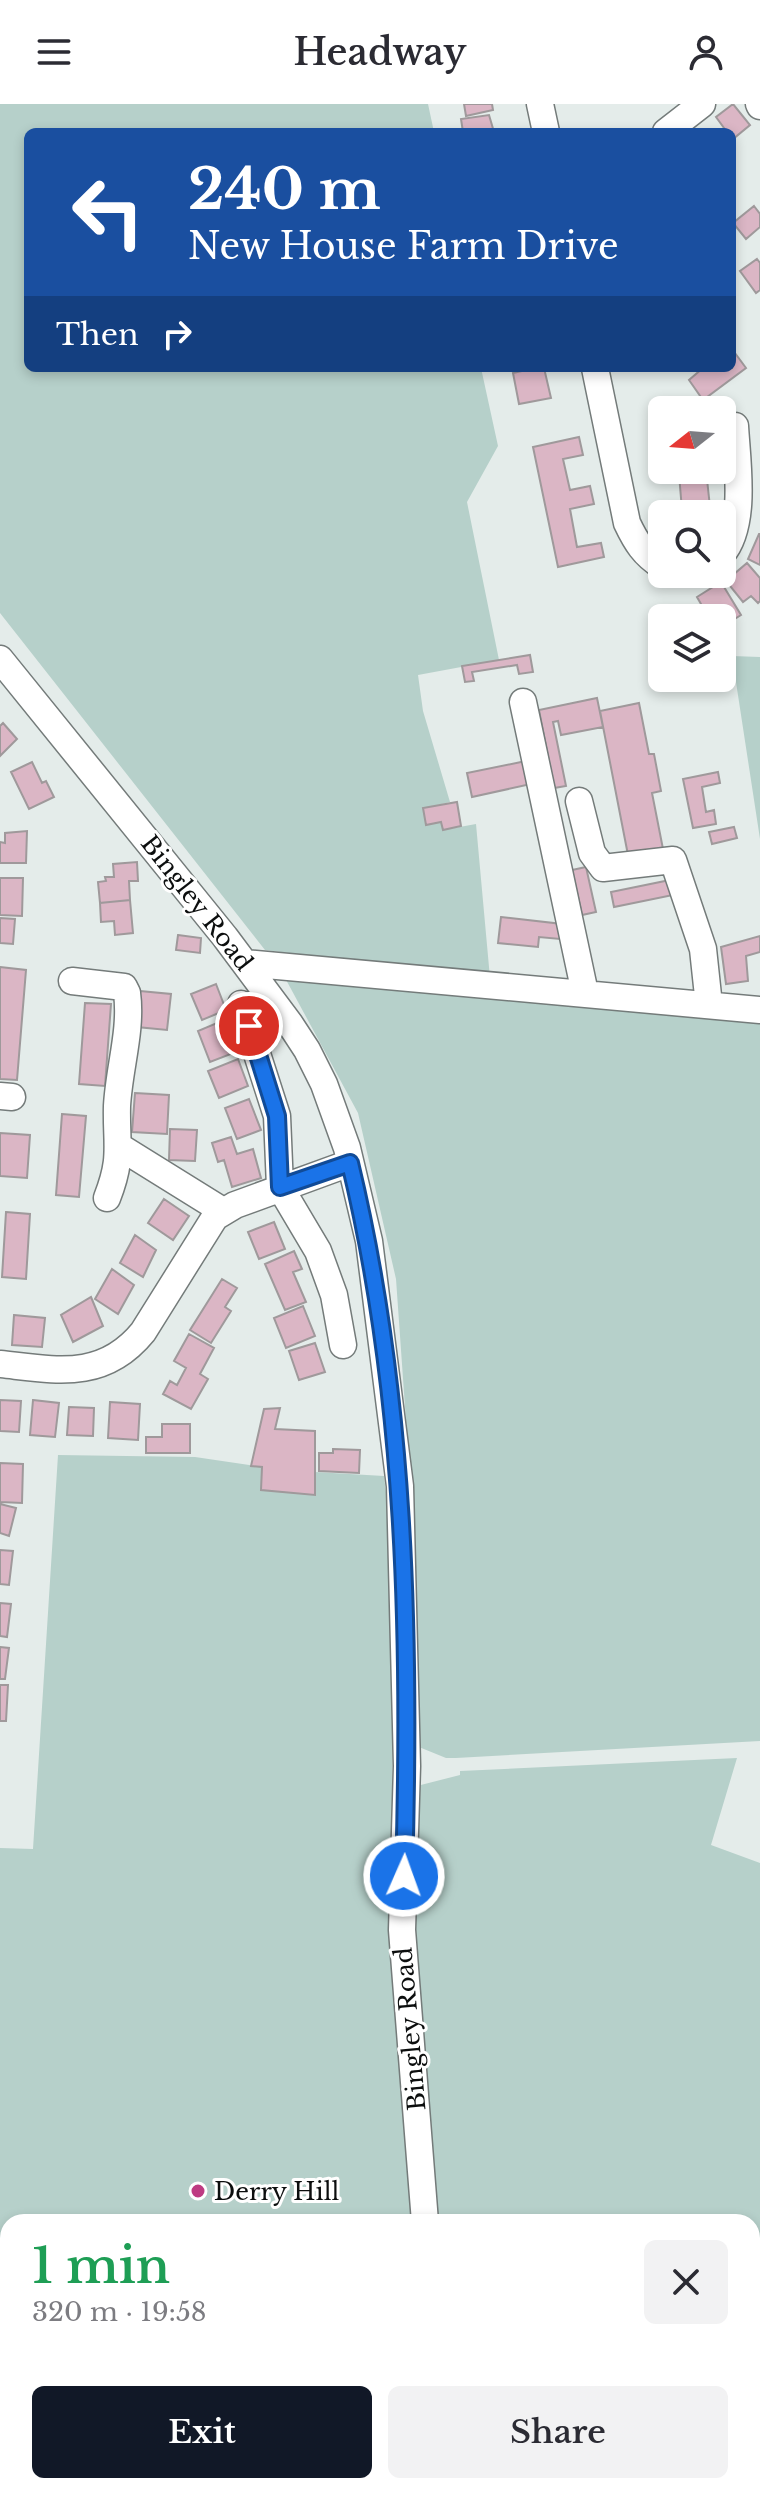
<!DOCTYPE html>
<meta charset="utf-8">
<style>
:root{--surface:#fff;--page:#f2f2f3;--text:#2b2b33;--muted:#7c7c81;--accent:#111827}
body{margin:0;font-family:"Libre Baskerville",serif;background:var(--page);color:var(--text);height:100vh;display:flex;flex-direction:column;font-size:30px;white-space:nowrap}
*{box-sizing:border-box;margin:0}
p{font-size:26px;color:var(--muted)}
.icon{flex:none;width:44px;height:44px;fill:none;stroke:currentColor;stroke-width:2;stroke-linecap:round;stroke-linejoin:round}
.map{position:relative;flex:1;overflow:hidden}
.side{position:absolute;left:0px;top:2110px;width:760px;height:280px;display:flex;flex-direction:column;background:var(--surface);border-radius:24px 24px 0 0;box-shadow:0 4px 12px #0003}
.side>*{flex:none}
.guide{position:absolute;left:24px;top:24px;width:712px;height:244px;border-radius:12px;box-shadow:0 4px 12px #0003;background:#1a4fa0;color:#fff;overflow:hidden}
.needle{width:52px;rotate:253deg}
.tools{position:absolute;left:648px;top:292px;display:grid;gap:16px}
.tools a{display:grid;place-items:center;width:88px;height:88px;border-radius:12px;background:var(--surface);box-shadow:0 4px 12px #0003;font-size:40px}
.pin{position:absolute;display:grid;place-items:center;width:68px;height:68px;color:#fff;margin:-34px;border:4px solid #fff;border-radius:50%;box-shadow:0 2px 8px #0007}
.me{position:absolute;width:88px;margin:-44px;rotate:2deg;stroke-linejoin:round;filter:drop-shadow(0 0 6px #0008)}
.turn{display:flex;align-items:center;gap:28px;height:168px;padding:0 32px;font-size:36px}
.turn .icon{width:104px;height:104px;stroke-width:2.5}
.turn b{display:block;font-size:56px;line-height:68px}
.then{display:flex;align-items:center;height:76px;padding:0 32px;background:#0003;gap:16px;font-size:30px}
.round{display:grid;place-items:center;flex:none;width:84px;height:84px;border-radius:12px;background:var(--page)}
.headline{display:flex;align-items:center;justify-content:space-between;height:136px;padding:0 32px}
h1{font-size:48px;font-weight:600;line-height:60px;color:#1e9e55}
.primary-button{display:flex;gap:16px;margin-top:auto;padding:16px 32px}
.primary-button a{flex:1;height:92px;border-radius:12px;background:var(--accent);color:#fff;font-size:32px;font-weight:600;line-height:92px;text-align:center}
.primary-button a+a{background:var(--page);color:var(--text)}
header{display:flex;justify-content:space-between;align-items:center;height:104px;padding:0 32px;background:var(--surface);font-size:36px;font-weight:600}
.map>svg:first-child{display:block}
.green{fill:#b6d0ca}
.building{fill:#dbb6c5;stroke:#9f999b;stroke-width:2}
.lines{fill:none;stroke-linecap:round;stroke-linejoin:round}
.minor-casing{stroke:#747b7a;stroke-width:29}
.minor{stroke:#fff;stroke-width:26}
.route-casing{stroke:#114b97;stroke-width:20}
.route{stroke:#1a73e8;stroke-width:14}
.poi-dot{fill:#be3b82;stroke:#fff;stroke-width:3}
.labels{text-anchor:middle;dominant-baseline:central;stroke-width:6;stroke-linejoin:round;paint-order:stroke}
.street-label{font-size:24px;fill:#0c0e0e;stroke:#fff}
.poi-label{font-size:24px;fill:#0c0e0e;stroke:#fff;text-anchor:start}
</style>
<header><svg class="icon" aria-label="menu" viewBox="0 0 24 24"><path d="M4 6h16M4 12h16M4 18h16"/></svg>Headway<svg class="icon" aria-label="person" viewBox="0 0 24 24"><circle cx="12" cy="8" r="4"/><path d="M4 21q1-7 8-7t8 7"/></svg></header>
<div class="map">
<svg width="760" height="2390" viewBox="0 0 760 2390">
<rect width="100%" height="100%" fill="#e4ecea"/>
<path class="green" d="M0,0H428L434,28H28V264H481L498,342L467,398L499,556L418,571L423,607L450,698L438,701L443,726L476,720L490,874L265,846L0,509Z
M732,552L760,553V735Z
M284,872L760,919V1637L456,1654H446L414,1641L411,1388L396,1175L358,1009Z
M58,1351L195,1353L262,1363V1386L315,1391V1368L384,1372L395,1461L391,1775L414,2118H8V2184L0,2183V1744L33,1745Z
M737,1654L711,1741L760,1759V2390H590L570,2382H752V2118H432L409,1783V1684L460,1671V1667Z
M0,2284L8,2285V2382H339L331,2390H0Z
M440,2382H500L518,2390H439Z"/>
<path class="building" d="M464,0H492L493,6L466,12Z
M733,0L750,21L733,35L732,28H727L716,13Z
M489,11L494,28H463L461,15Z
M754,102L760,110V123L746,135L733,119Z
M757,155L760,159V186L756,189L740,167Z
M732,245L746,264L703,296L689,276L703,264H732Z
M535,264H544L551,294L519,300L513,269Z
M698,296L699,306H673L672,298Z
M579,333L583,351L563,355L570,386L590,382L594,400L570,405L577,443L601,439L604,453L558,463L533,343Z
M684,366H706L710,403L682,406L679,370L684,369Z
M759,430H760V461L748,455Z
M747,459L760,474V497L758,499L751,492L743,498L726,477Z
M721,478L741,511L725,521L721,513L709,514L697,493Z
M530,551L533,568L519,570L517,561L472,568L474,577L465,578L462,562Z
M597,594L603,623L561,631L558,617L553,618L566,682L554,684L539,606Z
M639,599L649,650H654L661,687L652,689L663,745L628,751L600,607Z
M3,619L17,635L0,652V622Z
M526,657L531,680L472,693L467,669Z
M32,658L42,679L46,677L54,693L29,705L11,668Z
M718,668L720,679L702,683L706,708L714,706L716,720L693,724L683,675Z
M457,698L461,722L443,726L441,718L426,721L423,704Z
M734,723L737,734L712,740L709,728Z
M27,727L26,759H0V738L5,739V729Z
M137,758L138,777H129L130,796L100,799L98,778L106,777L105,773H114L113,760Z
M586,763L596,808L582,811L572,766Z
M0,774H23L22,812L0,811Z
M670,776L673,791L614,803L611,788Z
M130,796L133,829L115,831L114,817L101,818L100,799Z
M501,813L562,820L560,835L539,833L538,843L498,839Z
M0,814L15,815L13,840L0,839Z
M178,831L201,834L200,849L176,846Z
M760,832V848L746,852L748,877L726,880L721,843Z
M0,863L26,866L17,976L0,975Z
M216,880L226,906L202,916L191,890Z
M140,887L171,890L167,926L137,923Z
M85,899L111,900L105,982L79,980Z
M224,916L236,948L210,958L198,927Z
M238,955L248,982L219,994L208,967Z
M135,989L169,991L167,1030L132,1028Z
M249,995L261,1026L237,1035L225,1004Z
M62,1010L86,1012L79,1093L56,1091Z
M170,1025L197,1026L195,1057L169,1056Z
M0,1029L30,1031L27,1074L0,1072Z
M231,1033L237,1050L253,1045L261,1074L232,1083L224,1056L218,1058L212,1039Z
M164,1095L189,1112L173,1136L148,1119Z
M6,1108L30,1110L26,1175L2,1173Z
M274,1118L285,1145L259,1155L248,1128Z
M135,1131L156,1146L143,1173L120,1159Z
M294,1147L302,1165L293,1168L306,1198L285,1206L265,1160Z
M112,1165L134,1181L118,1210L95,1195Z
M222,1175L237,1184L225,1203L231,1207L211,1239L190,1226Z
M91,1193L103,1222L73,1238L61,1211Z
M303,1202L315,1232L286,1244L274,1214Z
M14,1211L45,1214L42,1243L12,1241Z
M189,1230L214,1244L200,1270L208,1275L191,1305L163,1290L170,1277L177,1281L186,1264L174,1257Z
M315,1239L325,1268L299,1276L289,1247Z
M0,1296L21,1297L19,1328L0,1327Z
M33,1296L59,1299L55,1333L30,1331Z
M110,1298L140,1300L138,1336L108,1334Z
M69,1303L94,1304L93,1332L67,1331Z
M280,1304L275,1325L315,1327V1391L261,1386L262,1363L251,1362L264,1305Z
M162,1320H190V1349H146V1333H162Z
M333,1345L360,1346L359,1369L319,1367V1349H333Z
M0,1359L23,1360L22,1399L0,1398Z
M0,1400L16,1404L9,1432L0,1429Z
M0,1446L13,1447L9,1481L0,1480Z
M0,1499L11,1500L7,1533L0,1532Z
M0,1543L9,1544L5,1575H0Z
M0,1581H8L6,1617H0Z"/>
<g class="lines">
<defs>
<path id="minor" d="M540,0L546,28
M759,0L760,2
M666,28L702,0
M595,264L627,419C636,438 644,451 662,462
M722,450C747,421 737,358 735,322
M0,555L225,833L290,920L307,946L324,980L347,1044L369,1137L400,1382L407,1662L402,1826L425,2118
M523,598L585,889
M579,697L592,749L603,764L673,756L703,845L709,901
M245,859L760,906
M72,877L124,883L127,889C132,926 119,964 117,1002C116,1042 123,1053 107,1094
M241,900L277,1012L280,1083L318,1147L334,1191L343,1241
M0,992L12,993
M120,1043L223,1107
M0,1260C56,1266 103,1277 143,1228L215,1113L235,1101L350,1059
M0,2193L8,2194
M538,2382L556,2390"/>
</defs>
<use href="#minor" class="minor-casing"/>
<use href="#minor" class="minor"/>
</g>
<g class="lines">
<defs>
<path id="route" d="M249,922L277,1012L280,1083L350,1059C406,1291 411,1534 404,1772"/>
</defs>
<use href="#route" class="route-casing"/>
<use href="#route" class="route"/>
</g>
<circle class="poi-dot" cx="198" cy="2087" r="8"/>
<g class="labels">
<g class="street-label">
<text transform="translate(197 799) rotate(52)">Bingley Road</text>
<text transform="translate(410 1925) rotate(-95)">Bingley Road</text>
</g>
<g class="poi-label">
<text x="214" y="2087">Derry Hill</text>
</g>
</g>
</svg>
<div class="tools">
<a><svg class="needle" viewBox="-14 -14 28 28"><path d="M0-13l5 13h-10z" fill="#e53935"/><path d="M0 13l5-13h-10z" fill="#7c7c81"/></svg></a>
<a><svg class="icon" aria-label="search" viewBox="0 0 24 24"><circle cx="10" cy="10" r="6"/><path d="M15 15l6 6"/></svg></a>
<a><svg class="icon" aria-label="layers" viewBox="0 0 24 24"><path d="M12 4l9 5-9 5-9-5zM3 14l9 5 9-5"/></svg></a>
</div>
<div class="pin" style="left:249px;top:922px;background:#d93025"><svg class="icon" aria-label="arrive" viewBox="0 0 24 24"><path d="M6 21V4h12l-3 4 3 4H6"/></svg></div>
<svg class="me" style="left:404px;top:1772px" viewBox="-20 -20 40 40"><circle r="17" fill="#1a73e8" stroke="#fff" stroke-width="3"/><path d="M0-11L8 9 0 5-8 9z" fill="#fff"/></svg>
<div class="guide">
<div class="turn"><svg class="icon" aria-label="left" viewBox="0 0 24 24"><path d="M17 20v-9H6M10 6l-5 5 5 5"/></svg><div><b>240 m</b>New House Farm Drive</div></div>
<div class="then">Then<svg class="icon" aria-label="right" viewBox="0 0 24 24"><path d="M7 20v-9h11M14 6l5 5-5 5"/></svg></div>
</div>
<section class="side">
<div class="headline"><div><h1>1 min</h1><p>320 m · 19:58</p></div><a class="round"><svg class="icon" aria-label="close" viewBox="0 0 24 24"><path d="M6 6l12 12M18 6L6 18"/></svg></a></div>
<div class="primary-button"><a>Exit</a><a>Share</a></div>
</section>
</div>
